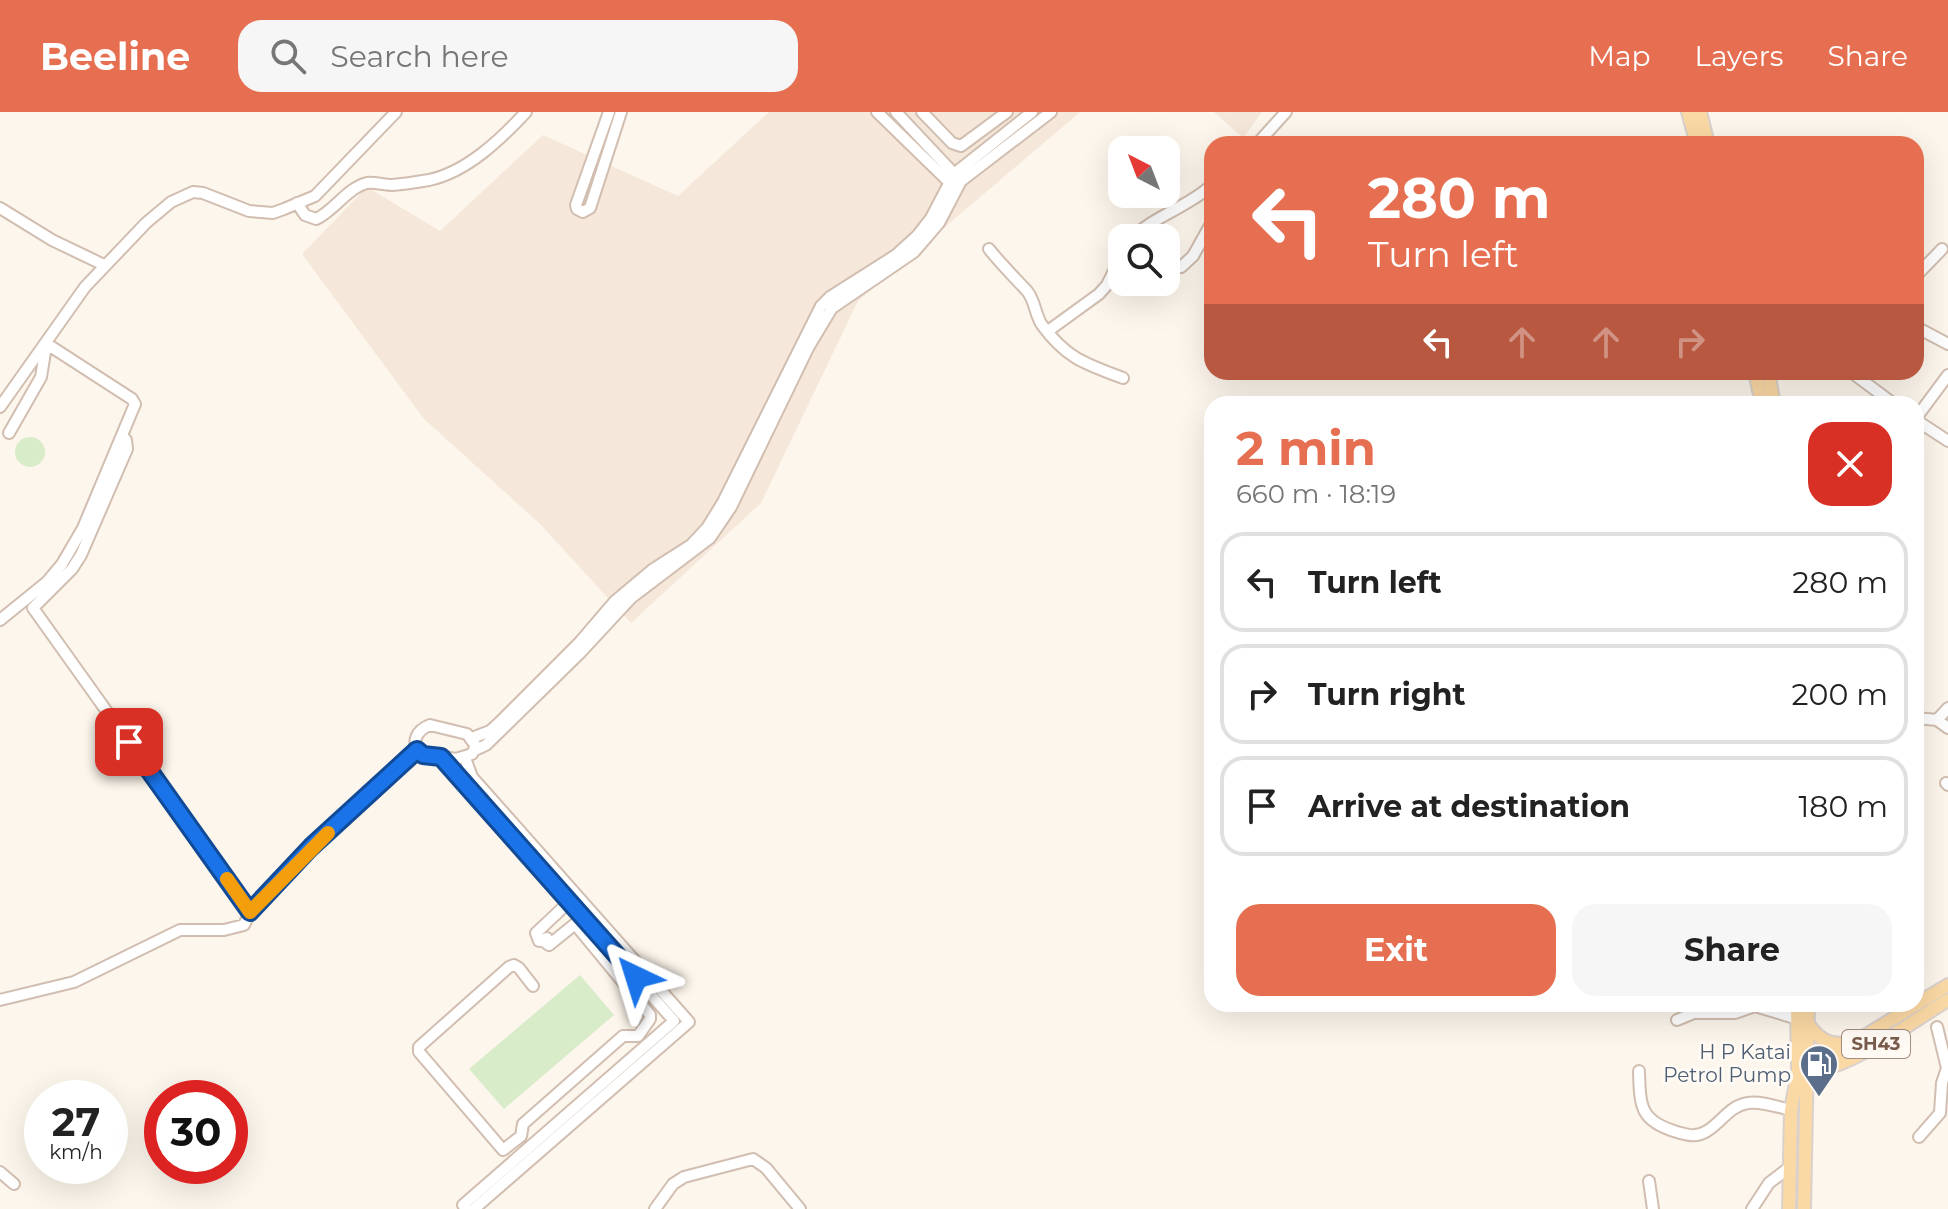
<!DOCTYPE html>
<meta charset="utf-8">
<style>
:root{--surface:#fff;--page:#f6f6f6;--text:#222;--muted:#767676;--line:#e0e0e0;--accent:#e76f51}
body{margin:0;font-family:Montserrat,sans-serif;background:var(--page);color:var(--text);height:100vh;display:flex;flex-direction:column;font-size:30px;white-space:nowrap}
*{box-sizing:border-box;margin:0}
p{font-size:26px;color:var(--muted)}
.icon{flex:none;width:44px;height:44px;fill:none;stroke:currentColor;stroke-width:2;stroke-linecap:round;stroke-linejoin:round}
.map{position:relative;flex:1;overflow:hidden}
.drawer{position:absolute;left:1204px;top:284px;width:720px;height:616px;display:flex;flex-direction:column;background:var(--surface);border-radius:24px;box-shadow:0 8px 32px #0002}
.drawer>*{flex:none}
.guide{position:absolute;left:1204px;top:24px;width:720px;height:244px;border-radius:24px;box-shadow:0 8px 32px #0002;background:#e76f51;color:#fff;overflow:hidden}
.needle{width:52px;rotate:318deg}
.controls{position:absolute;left:1108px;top:24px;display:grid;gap:16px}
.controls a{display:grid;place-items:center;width:72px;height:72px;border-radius:16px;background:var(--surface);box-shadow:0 8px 32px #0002;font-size:40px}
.speed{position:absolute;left:24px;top:968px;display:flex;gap:16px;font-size:40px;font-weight:700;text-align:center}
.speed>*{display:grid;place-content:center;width:104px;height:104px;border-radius:50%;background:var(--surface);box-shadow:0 8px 32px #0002;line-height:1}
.speed small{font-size:20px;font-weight:400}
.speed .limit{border:12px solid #d22;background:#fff;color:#111}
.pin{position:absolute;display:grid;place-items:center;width:68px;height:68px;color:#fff;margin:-34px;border-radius:16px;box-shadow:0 4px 12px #0006}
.me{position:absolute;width:88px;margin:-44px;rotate:319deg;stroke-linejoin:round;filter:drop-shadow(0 0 6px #0008)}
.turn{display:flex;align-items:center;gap:28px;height:168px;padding:0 32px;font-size:36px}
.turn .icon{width:104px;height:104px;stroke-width:2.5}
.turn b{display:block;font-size:56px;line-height:68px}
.lanes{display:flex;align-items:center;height:76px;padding:0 32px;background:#0003;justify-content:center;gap:40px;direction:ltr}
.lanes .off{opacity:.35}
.round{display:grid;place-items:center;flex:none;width:84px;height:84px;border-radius:24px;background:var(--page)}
.summary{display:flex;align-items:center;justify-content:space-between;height:136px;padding:0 32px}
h1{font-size:48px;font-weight:700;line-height:60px;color:var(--accent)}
.cta{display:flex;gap:16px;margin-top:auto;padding:16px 32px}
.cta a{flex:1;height:92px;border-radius:24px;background:var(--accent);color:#fff;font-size:32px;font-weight:700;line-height:92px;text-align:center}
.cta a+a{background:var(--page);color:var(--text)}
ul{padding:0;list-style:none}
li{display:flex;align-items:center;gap:24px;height:100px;margin:0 16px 12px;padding:0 16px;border:4px solid var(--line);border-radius:24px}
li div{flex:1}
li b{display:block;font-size:30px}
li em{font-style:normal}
header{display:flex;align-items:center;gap:48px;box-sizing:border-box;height:112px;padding:0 40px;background:var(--accent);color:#fff}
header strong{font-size:38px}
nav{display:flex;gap:44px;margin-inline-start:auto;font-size:28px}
.search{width:560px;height:72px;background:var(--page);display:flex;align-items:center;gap:20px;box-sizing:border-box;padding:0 28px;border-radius:24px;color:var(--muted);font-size:30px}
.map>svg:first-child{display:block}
.residential{fill:#f5e8da}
.green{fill:#d8ecc9}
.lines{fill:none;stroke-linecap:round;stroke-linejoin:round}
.minor-casing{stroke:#d1beb0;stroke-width:14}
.major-casing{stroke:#dad1cd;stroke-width:16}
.minor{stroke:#fff;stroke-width:10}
.major{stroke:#fbd9a5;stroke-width:12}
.route-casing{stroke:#114b97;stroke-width:20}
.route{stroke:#1a73e8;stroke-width:14}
.slow{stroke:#f59e0b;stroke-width:14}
.labels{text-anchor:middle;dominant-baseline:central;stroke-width:6;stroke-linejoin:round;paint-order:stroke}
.shield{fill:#fffaf3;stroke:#a28b7f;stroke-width:2}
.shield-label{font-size:18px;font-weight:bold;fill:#7a5c4d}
.service-label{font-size:20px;fill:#4e5e75;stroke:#fffaf3;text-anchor:end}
</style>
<header>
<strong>Beeline</strong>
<div class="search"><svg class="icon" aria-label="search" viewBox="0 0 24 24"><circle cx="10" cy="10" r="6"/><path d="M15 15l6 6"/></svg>Search here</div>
<nav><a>Map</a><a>Layers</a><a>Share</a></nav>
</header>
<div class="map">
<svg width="1948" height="1097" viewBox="0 0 1948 1097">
<rect width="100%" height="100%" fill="#fdf6ec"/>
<path class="residential" d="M769,0H1080L858,189L761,391L631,511L540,412L424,307L302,142L367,75L440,119L543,23L678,84Z
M1214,0H1262L1243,26Z"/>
<path class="green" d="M15 340a15 15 0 1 1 30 0a15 15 0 1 1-30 0Z
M580,863L614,903L504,997L469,957Z"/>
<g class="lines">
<defs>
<path id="minor" d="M609,0L576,93L577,97L583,100L590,96L621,0
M877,0L952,73
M896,0L958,66
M922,0L952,31L961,34L1007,0
M1257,32L1286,0
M297,91L305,103L316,107C334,99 347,76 367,71C375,70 384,73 392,73C404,72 417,70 429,68C467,60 501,27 526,0
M0,96L52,128L104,153
M1132,126C1156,103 1188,95 1212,73
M989,137C1001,152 1014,165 1027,179C1035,188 1035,203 1042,213C1067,247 1086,252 1123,266
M1166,150L1181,155L1193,144L1212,110
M1916,164L1942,137
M1916,215L1948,232
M1048,219L1099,182L1107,173L1122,143
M1851,260L1894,292
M0,295L85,175L146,111L171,90L193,80L203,81L249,99L273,101L284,97L315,84L396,0
M1916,306L1948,263
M1916,308L1948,329
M9,321L41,265L46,234
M122,323L126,328L127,337L81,443L72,457L33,496L250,800
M0,508L47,470L62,452L83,416L135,292L132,287L47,232
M1916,606L1937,608L1948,616
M1937,608L1948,596
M430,613L467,622L476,634L472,642L456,647L419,641C411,629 417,618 430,613Z
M472,626L490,619L499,611L579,531L615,489L652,458L691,433L707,416L723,390L821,194L830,185L896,143L917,124L931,106L954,62L1032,0
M475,638L486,633L579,542L631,486L710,426L731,395L808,236L832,196L914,140L939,111L961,69L1051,0
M441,645L674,909L463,1093L467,1097
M465,646L472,665L689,910L474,1097
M1946,671L1948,673
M547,826L539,829L536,821L570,789
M533,874L519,856L514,853L509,855L419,935V940L503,1038L521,1024L523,1012L623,924H638L650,907V903L575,812L549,833L543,829
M0,888L74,870L180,818H224L244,813L250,800L311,735L417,638
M1677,908L1694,901H1735L1755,894L1798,907
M1639,959C1640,995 1640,1009 1677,1020C1688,1023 1696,1026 1707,1019C1722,1010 1729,994 1748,991C1761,989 1778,995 1791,998
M1919,1025L1940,1001L1942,971L1947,956L1937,915
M0,1060L14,1072
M1649,1069L1653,1097
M655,1097L673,1072L684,1065L753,1047L766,1056L800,1097
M1752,1097L1769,1071L1790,1055"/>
<path id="major" d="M1688,0L1697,32
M1700,0L1708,32
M1755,260L1762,292
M1768,260L1774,292
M1808,912C1819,928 1830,934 1849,931
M1801,950H1815L1832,944L1948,873
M1802,960C1846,961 1910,910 1948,888
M1789,1097L1791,998L1798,960L1797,892
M1804,1097L1808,892"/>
</defs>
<use href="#minor" class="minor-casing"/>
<use href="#major" class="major-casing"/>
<use href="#minor" class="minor"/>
<use href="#major" class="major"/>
</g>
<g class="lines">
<defs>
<path id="route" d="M129,630L250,800L311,735L417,638L423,643L441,645L636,865"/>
</defs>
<use href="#route" class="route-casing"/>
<use href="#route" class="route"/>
<path class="slow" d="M227,767L250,800L328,721"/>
</g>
<defs>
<symbol id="fuel-pin" viewBox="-11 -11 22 30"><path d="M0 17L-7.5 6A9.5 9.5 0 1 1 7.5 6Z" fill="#5c6f8a" stroke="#fffaf3"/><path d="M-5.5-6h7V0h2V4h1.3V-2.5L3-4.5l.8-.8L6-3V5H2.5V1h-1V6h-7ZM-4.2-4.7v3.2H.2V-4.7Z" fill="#fff"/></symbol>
</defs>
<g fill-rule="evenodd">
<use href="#fuel-pin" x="1797" y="930" width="44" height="60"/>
</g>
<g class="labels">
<rect class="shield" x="1842" y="918" width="68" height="28" rx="6"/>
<g class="shield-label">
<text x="1876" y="932">SH43</text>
</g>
<g class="service-label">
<text x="1791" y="940">H P Katai<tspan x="1791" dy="23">Petrol Pump</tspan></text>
</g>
</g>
</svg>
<div class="controls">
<a><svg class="needle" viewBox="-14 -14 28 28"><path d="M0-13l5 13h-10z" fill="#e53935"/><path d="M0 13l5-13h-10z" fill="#767676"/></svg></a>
<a><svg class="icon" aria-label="search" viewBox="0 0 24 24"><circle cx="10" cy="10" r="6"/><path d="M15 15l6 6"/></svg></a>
</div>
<div class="speed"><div>27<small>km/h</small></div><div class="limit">30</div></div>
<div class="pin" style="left:129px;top:630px;background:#d93025"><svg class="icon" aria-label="arrive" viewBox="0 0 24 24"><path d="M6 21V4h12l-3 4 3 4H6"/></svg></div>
<svg class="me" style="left:636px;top:865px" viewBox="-20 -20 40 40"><path d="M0-17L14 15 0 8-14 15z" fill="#1a73e8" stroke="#fff" stroke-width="4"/></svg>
<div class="guide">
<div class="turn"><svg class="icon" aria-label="left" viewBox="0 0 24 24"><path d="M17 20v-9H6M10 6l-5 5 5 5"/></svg><div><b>280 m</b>Turn left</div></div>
<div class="lanes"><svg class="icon" aria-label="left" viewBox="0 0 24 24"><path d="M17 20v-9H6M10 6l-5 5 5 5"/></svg><svg class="icon off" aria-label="ahead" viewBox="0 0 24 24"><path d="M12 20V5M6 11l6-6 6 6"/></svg><svg class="icon off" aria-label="ahead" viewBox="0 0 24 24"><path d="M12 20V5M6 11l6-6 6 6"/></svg><svg class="icon off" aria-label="right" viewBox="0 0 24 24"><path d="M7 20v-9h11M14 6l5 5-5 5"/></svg></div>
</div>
<section class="drawer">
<div class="summary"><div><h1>2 min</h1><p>660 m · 18:19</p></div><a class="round" style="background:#d93025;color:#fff"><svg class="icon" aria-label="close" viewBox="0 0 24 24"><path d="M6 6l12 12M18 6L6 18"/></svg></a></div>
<ul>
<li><svg class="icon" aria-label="left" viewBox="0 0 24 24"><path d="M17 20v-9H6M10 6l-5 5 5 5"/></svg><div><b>Turn left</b></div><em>280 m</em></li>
<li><svg class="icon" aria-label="right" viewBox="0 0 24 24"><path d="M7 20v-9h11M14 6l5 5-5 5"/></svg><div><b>Turn right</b></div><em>200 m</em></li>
<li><svg class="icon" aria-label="arrive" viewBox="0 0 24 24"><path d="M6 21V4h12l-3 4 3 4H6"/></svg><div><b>Arrive at destination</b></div><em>180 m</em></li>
</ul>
<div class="cta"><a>Exit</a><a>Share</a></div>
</section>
</div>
